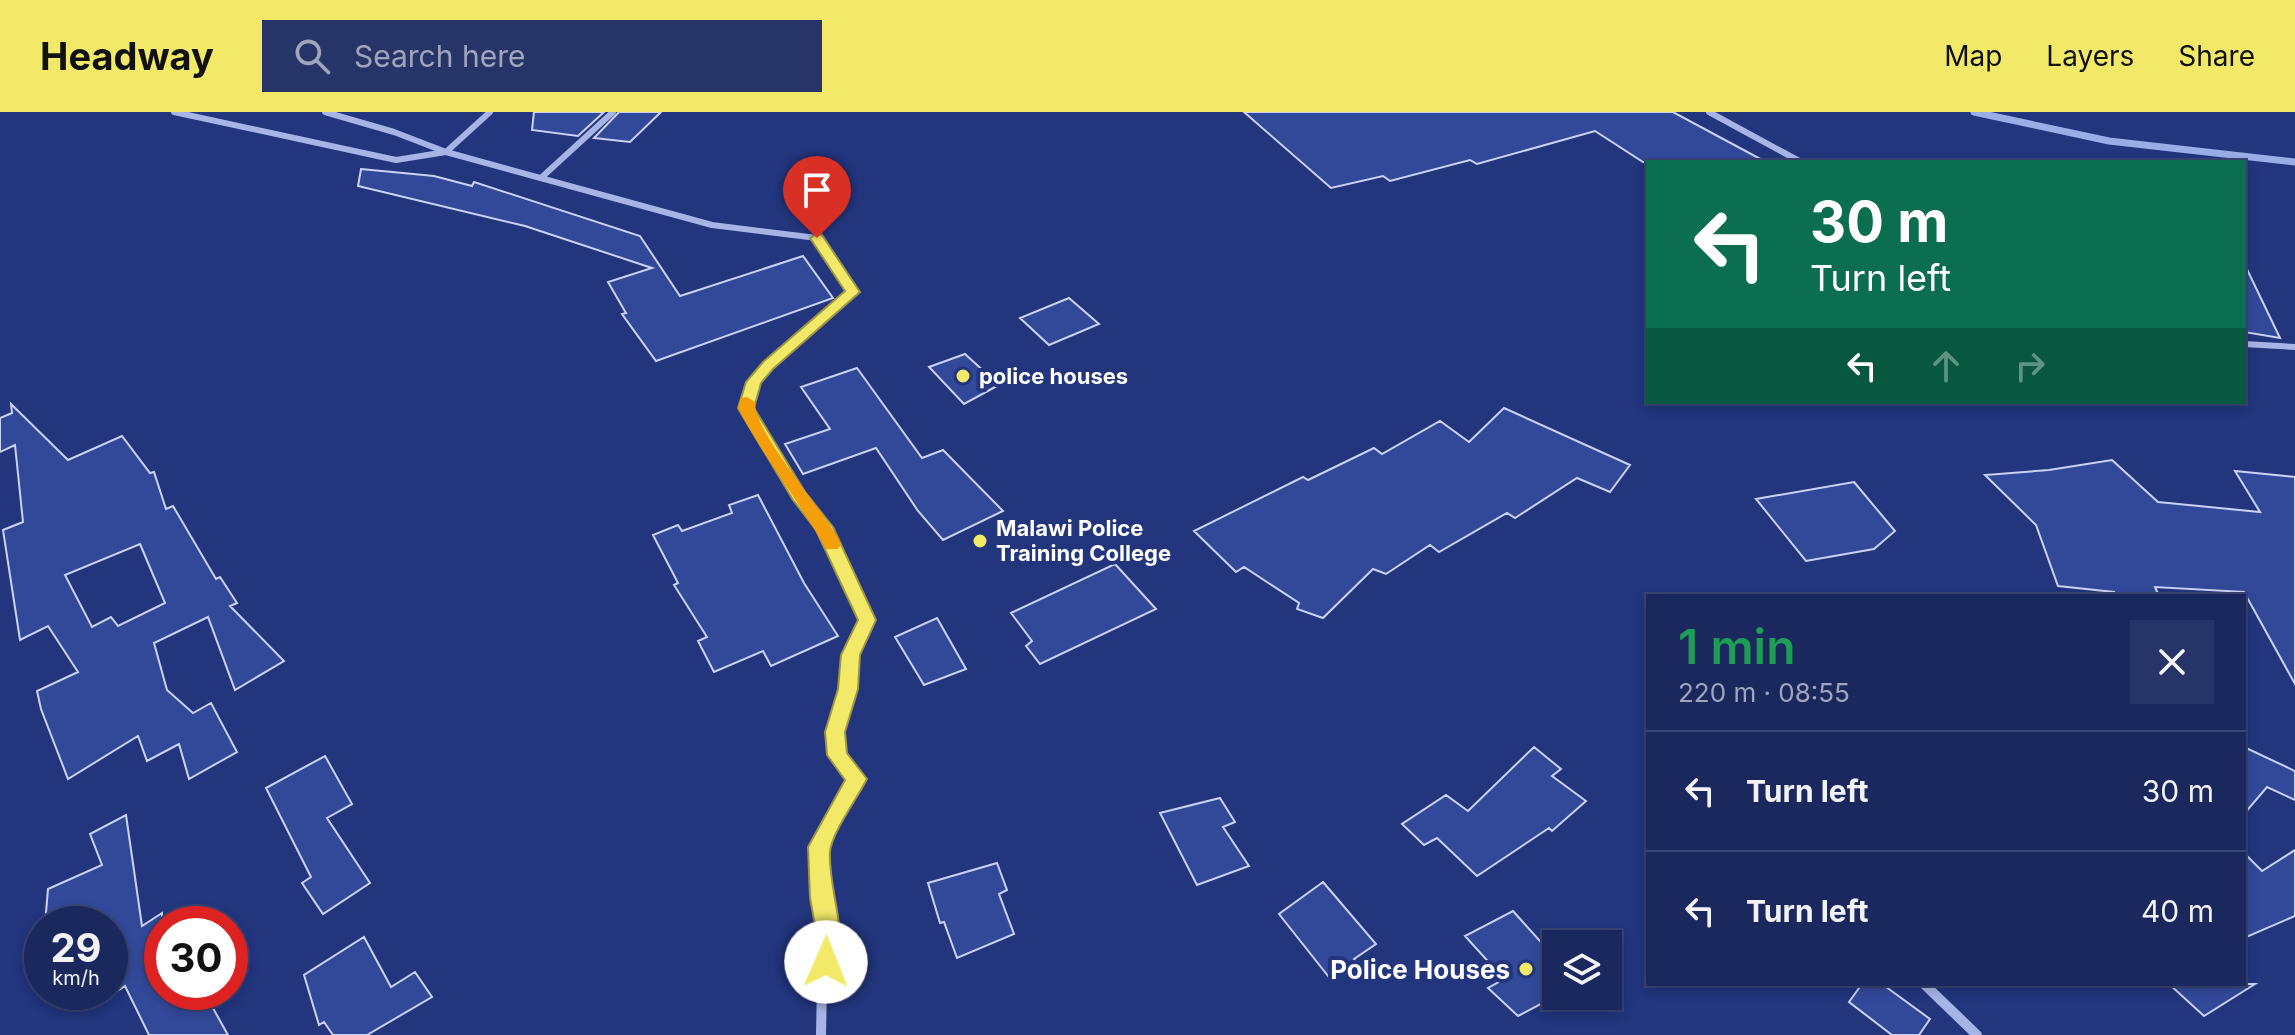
<!DOCTYPE html>
<meta charset="utf-8">
<style>
:root{--surface:#1a285e;--page:#273467;--text:#f1f3f6;--muted:#9fa6bc;--line:#384473;--accent:#f2e969}
body{margin:0;font-family:Inter,sans-serif;background:var(--page);color:var(--text);height:100vh;display:flex;flex-direction:column;font-size:30px;white-space:nowrap}
*{box-sizing:border-box;margin:0}
p{font-size:26px;color:var(--muted)}
.icon{flex:none;width:44px;height:44px;fill:none;stroke:currentColor;stroke-width:2;stroke-linecap:round;stroke-linejoin:round}
.map{position:relative;flex:1;overflow:hidden}
.panel{position:absolute;left:1646px;top:482px;width:600px;height:392px;display:flex;flex-direction:column;background:var(--surface);border-radius:0px;box-shadow:0 4px 12px #0003,0 0 0 2px var(--line)}
.panel>*{flex:none}
.hud{position:absolute;left:1646px;top:48px;width:600px;height:244px;border-radius:0px;box-shadow:0 4px 12px #0003,0 0 0 2px var(--line);background:#0b6e4f;color:#fff;overflow:hidden}
.tools{position:absolute;left:1542px;top:818px;display:grid;gap:16px}
.tools a{display:grid;place-items:center;width:80px;height:80px;border-radius:0px;background:var(--surface);box-shadow:0 4px 12px #0003,0 0 0 2px var(--line);font-size:40px}
.speed{position:absolute;left:24px;top:794px;display:flex;gap:16px;font-size:40px;font-weight:700;text-align:center}
.speed>*{display:grid;place-content:center;width:104px;height:104px;border-radius:50%;background:var(--surface);box-shadow:0 4px 12px #0003,0 0 0 2px var(--line);line-height:1}
.speed small{font-size:20px;font-weight:400}
.speed .limit{border:12px solid #d22;background:#fff;color:#111}
.pin{position:absolute;display:grid;place-items:center;width:68px;height:68px;color:#fff;margin:-82px -34px;border-radius:50% 50% 50% 0;rotate:-45deg;box-shadow:0 0 8px #0007}
.pin .icon{rotate:45deg}
.me{position:absolute;width:88px;margin:-44px;rotate:1deg;stroke-linejoin:round;filter:drop-shadow(0 0 6px #0008)}
.turn{display:flex;align-items:center;gap:28px;height:168px;padding:0 32px;font-size:36px}
.turn .icon{width:104px;height:104px;stroke-width:2.5}
.turn b{display:block;font-size:56px;line-height:68px}
.lanes{display:flex;align-items:center;height:76px;padding:0 32px;background:#0003;justify-content:center;gap:40px;direction:ltr}
.lanes .off{opacity:.35}
.round{display:grid;place-items:center;flex:none;width:84px;height:84px;border-radius:0px;background:var(--page)}
.head{display:flex;align-items:center;justify-content:space-between;height:136px;padding:0 32px}
h1{font-size:48px;font-weight:600;line-height:60px;color:#1e9e55}
ul{padding:0;list-style:none}
li{display:flex;align-items:center;gap:24px;height:120px;padding:0 32px;border-top:2px solid var(--line)}
li div{flex:1}
li b{display:block;font-size:30px}
li em{font-style:normal}
header{display:flex;align-items:center;gap:48px;box-sizing:border-box;height:112px;padding:0 40px;background:var(--accent);color:#111}
header strong{font-size:38px}
nav{display:flex;gap:44px;margin-inline-start:auto;font-size:28px}
.search{width:560px;height:72px;background:var(--page);display:flex;align-items:center;gap:20px;box-sizing:border-box;padding:0 28px;border-radius:0px;color:var(--muted);font-size:30px}
.map>svg:first-child{display:block}
.lines{fill:none;stroke-linecap:round;stroke-linejoin:round}
.stream{stroke:#9aade7;stroke-width:7}
.building{fill:#32499a;stroke:#cad3f5;stroke-width:2;fill-rule:evenodd}
.minor-far2{stroke:#a7b5e6;stroke-width:6}
.minor-far1{stroke:#a7b5e6;stroke-width:8}
.minor{stroke:#a7b5e6;stroke-width:10}
.route{fill:#f2e969;stroke:#9d9744;stroke-width:2}
.slow{fill:#f59e0b}
.poi-dot{fill:#f2e969;stroke:#22357d;stroke-width:3}
.labels{text-anchor:middle;dominant-baseline:central;stroke-width:8;stroke-linejoin:round;paint-order:stroke}
.poi-label{font-size:22px;font-weight:bold;fill:#fff;stroke:#22357d;text-anchor:start}
.near-poi-label{font-size:26px;font-weight:bold;fill:#fff;stroke:#22357d;text-anchor:end}
</style>
<header>
<strong>Headway</strong>
<div class="search"><svg class="icon" aria-label="search" viewBox="0 0 24 24"><circle cx="10" cy="10" r="6"/><path d="M15 15l6 6"/></svg>Search here</div>
<nav><a>Map</a><a>Layers</a><a>Share</a></nav>
</header>
<div class="map">
<svg width="2295" height="923" viewBox="0 0 2295 923">
<rect width="100%" height="100%" fill="#22357d"/>
<g class="lines">
<path class="stream" d="M1974,0L2109,29L2295,50"/>
</g>
<path class="building" d="M534,0H604L578,24L532,18Z
M619,0H661L630,30L594,26Z
M1244,0H1673L1766,50H1643L1595,19L1477,52L1470,48L1390,69L1383,64L1331,76Z
M361,57L434,64L472,74L474,70L640,124L680,184L803,144L833,186L656,249L622,202L626,201L608,170L652,156L525,114L358,74Z
M2244,151L2280,226L2244,220Z
M1069,186L1099,212L1049,233L1020,206Z
M965,242L999,273L964,292L929,255Z
M857,256L922,346L943,338L1003,399L943,428L918,399L876,336L803,362L785,332L830,317L801,275Z
M11,292L68,348L122,324L150,361L154,360L166,397L173,394L216,467L220,465L237,491L230,494L284,549L235,578L208,505L154,531L167,578L193,601L211,591L237,640L189,667L179,632L147,649L138,624L68,667L41,597L37,579L78,560L48,514L20,528L3,418L23,410L15,333L0,340V306L12,301ZM140,432L165,491L118,514L111,505L92,515L65,463Z
M1504,296L1630,353L1610,380L1577,366L1515,406L1507,401L1439,440L1430,433L1386,462L1373,457L1323,506L1297,497L1299,491L1244,455L1236,460L1194,419L1303,365L1308,368L1374,336L1382,342L1440,309L1469,330Z
M2112,348L2158,390L2260,400L2235,359L2295,365V572L2244,480L2155,475L2159,484H2115L2114,480L2058,474L2036,413L1985,363L2049,358Z
M1854,370L1895,419L1874,437L1806,449L1756,387Z
M758,383L804,471L838,524L771,554L763,539L714,560L698,529L707,525L674,473L678,471L653,423L678,413L682,419L732,401L729,393Z
M1115,452L1156,497L1040,552L1026,534L1032,529L1011,501Z
M937,506L966,557L924,573L895,525Z
M1534,635L1561,657L1552,664L1586,689L1552,719L1549,716L1477,764L1437,726L1424,733L1402,712L1446,683L1468,699Z
M2244,635L2295,659V688L2267,675L2244,702Z
M325,644L352,692L327,706L370,771L323,802L302,771L311,765L266,676Z
M1220,686L1235,710L1223,715L1249,754L1197,773L1160,701Z
M126,703L142,814L162,801V880H204L228,923H149L125,874L110,884V812H45L48,777L102,753L90,722Z
M2295,738V804L2244,826V741L2262,759Z
M997,751L1007,778L999,782L1014,822L957,846L944,810L940,811L928,771Z
M1323,770L1376,832L1354,847L1357,852L1332,869L1279,802Z
M1513,799L1556,847V884L1518,904L1488,876L1504,867L1465,824Z
M364,825L391,875L415,860L432,885L367,923H333L324,910L319,913L304,863Z
M1862,872H1882L1930,907L1919,923H1892L1849,890Z
M2169,872H2255L2204,904Z"/>
<g class="lines">
<path class="minor-far2" d="M174,0L396,48L446,40L490,0
M325,0L394,20L446,40L712,113L817,126L853,180L783,238
M1709,0L1801,50
M542,65L613,0
M2244,232L2295,235"/>
<path class="minor-far1" d="M785,236L760,264L746,296L799,384L824,415L867,508L851,540"/>
<path class="minor" d="M1924,872L1977,923
M821,923L822,871L830,829L821,786L819,735L856,667C820,621 841,623 848,575C850,563 847,550 852,538"/>
</g>
<path class="route" d="M817,122L822,123L860,180L773,257L761,271L754,296L805,380L833,415L876,508L860,543L858,577L845,620L847,641L867,667C858,685 831,722 830,740C828,779 850,821 834,858L826,861L818,858L814,850L818,829L810,786L808,735L845,668L827,643L825,620L838,577L841,543L858,508L816,418L793,388L738,296L746,270L763,250L845,179L810,126Z"/>
<path class="slow" d="M747,285L755,290C753,320 826,400 841,432L838,437H826C799,389 764,346 738,296L741,286Z"/>
<g class="poi-dot">
<circle cx="963" cy="264" r="8"/>
<circle cx="980" cy="429" r="8"/>
<circle cx="1526" cy="857" r="8"/>
</g>
<g class="labels">
<g class="poi-label">
<text x="979" y="264">police houses</text>
<text x="996" y="416">Malawi Police<tspan x="996" dy="25">Training College</tspan></text>
</g>
<g class="near-poi-label">
<text x="1510" y="857">Police Houses</text>
</g>
</g>
</svg>
<div class="tools">
<a><svg class="icon" aria-label="layers" viewBox="0 0 24 24"><path d="M12 4l9 5-9 5-9-5zM3 14l9 5 9-5"/></svg></a>
</div>
<div class="speed"><div>29<small>km/h</small></div><div class="limit">30</div></div>
<div class="pin" style="left:817px;top:126px;background:#d93025"><svg class="icon" aria-label="arrive" viewBox="0 0 24 24"><path d="M6 21V4h12l-3 4 3 4H6"/></svg></div>
<svg class="me" style="left:826px;top:850px" viewBox="-20 -20 40 40"><circle r="19" fill="#fff"/><path d="M0-13L10 11 0 6-10 11z" fill="#f2e969"/></svg>
<div class="hud">
<div class="turn"><svg class="icon" aria-label="left" viewBox="0 0 24 24"><path d="M17 20v-9H6M10 6l-5 5 5 5"/></svg><div><b>30 m</b>Turn left</div></div>
<div class="lanes"><svg class="icon" aria-label="left" viewBox="0 0 24 24"><path d="M17 20v-9H6M10 6l-5 5 5 5"/></svg><svg class="icon off" aria-label="ahead" viewBox="0 0 24 24"><path d="M12 20V5M6 11l6-6 6 6"/></svg><svg class="icon off" aria-label="right" viewBox="0 0 24 24"><path d="M7 20v-9h11M14 6l5 5-5 5"/></svg></div>
</div>
<section class="panel">
<div class="head"><div><h1>1 min</h1><p>220 m · 08:55</p></div><a class="round"><svg class="icon" aria-label="close" viewBox="0 0 24 24"><path d="M6 6l12 12M18 6L6 18"/></svg></a></div>
<ul>
<li><svg class="icon" aria-label="left" viewBox="0 0 24 24"><path d="M17 20v-9H6M10 6l-5 5 5 5"/></svg><div><b>Turn left</b></div><em>30 m</em></li>
<li><svg class="icon" aria-label="left" viewBox="0 0 24 24"><path d="M17 20v-9H6M10 6l-5 5 5 5"/></svg><div><b>Turn left</b></div><em>40 m</em></li>
</ul>
</section>
</div>
